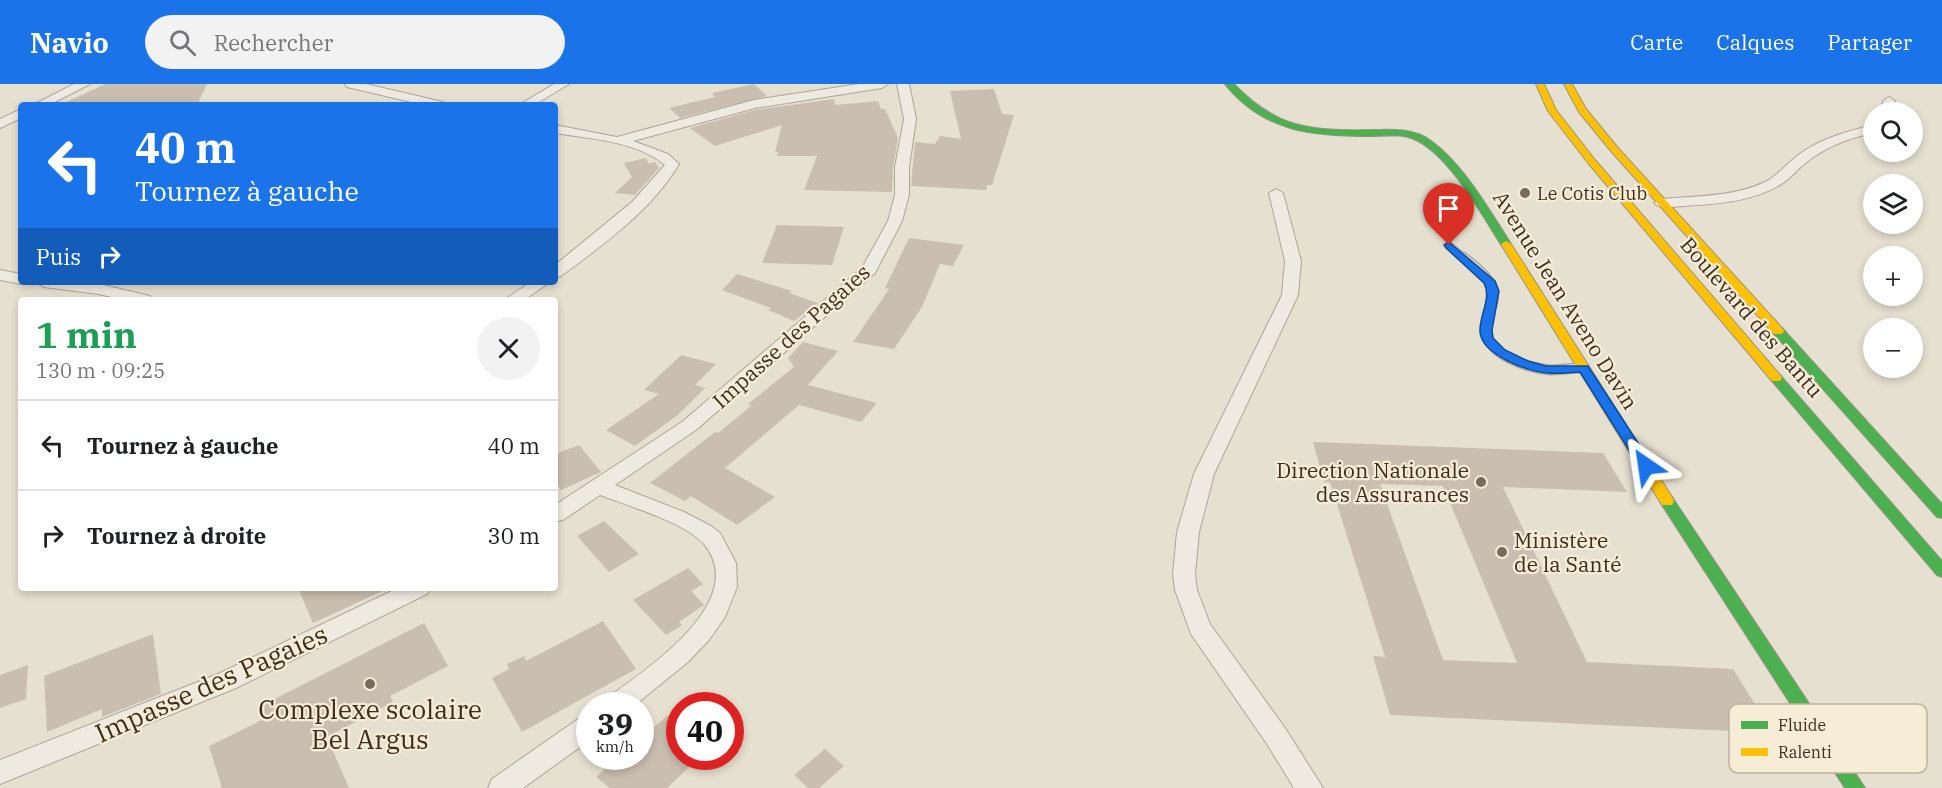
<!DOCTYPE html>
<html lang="fr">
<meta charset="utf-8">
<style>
:root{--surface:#fff;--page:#f2f2f2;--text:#202124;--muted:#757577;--line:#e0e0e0;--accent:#1a73e8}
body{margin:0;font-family:"IBM Plex Serif",serif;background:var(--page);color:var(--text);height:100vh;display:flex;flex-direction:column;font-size:22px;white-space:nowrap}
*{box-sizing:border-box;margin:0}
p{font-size:20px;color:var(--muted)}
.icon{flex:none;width:33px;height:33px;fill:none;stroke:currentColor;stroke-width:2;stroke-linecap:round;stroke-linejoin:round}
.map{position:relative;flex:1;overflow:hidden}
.side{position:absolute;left:18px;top:213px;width:540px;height:294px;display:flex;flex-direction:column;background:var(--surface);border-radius:6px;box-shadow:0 3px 9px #0003}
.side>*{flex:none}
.hud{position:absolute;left:18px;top:18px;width:540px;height:183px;border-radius:6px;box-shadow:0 3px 9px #0003;background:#1a73e8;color:#fff;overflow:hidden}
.controls{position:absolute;left:1863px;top:18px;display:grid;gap:12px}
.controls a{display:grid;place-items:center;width:60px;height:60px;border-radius:50%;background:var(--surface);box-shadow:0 3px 9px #0003;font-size:30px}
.speed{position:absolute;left:576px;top:608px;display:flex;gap:12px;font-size:30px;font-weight:700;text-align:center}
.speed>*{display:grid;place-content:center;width:78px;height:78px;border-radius:50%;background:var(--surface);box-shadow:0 3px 9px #0003;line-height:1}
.speed small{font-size:15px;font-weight:400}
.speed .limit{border:9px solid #d22;background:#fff;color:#111}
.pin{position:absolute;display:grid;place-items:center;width:51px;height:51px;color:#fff;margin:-62px -26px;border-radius:50% 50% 50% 0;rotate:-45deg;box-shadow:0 0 6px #0007}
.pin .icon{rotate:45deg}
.me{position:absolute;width:66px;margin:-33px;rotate:328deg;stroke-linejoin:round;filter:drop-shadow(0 0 4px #0008)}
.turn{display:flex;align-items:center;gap:21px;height:126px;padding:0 18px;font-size:27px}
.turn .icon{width:78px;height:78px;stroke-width:2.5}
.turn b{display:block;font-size:42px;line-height:51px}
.then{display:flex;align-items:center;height:57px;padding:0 18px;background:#0003;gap:12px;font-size:22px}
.round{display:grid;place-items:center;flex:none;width:63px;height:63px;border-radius:32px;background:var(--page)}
.headline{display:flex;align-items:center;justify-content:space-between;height:102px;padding:0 18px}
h1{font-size:36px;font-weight:700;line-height:45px;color:#1e9e55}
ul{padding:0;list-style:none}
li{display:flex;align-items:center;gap:18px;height:90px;padding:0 18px;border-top:2px solid var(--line)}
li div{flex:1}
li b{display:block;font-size:22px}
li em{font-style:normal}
header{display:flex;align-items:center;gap:36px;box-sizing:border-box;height:84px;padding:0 30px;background:var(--accent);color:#fff}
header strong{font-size:28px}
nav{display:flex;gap:33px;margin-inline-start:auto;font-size:21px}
.search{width:420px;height:54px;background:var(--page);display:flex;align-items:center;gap:15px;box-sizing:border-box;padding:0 21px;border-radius:33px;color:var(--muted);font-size:22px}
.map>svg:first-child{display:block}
.building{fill:#cabeb0;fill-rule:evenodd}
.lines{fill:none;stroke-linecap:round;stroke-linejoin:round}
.lane-far1-casing{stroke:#aca598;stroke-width:8}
.lane-casing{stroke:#aca598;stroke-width:11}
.street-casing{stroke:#aca598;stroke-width:2}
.fast-casing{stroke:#9b9488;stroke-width:2}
.slow-casing{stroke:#9b9488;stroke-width:2}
.lane-far1{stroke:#eeeae1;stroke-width:6}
.lane{stroke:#eeeae1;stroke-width:8}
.street{fill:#eeeae1;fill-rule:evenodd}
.fast{fill:#4caf50;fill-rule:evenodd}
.slow{fill:#ffc107;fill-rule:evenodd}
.route{fill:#1a73e8;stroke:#114b97;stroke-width:1.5}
.poi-dot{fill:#786c5d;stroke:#f7edd6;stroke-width:2}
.labels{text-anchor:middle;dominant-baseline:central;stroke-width:4.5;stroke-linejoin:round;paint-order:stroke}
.far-poi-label{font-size:18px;fill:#3c2d1f;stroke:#f7edd6;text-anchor:start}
.street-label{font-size:21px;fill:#3c2d1f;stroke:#f7edd6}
.poi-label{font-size:21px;fill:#3c2d1f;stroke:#f7edd6;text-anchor:end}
.near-street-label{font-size:26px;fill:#3c2d1f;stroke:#f7edd6}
.near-poi-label{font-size:26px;fill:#3c2d1f;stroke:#f7edd6}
.key{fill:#f7edd6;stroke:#bfb39f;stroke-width:1.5}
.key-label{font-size:16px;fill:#3c2d1f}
</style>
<header>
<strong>Navio</strong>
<div class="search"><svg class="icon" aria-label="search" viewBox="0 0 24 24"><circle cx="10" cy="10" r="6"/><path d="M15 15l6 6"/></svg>Rechercher</div>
<nav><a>Carte</a><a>Calques</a><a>Partager</a></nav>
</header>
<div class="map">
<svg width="1942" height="704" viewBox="0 0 1942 704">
<rect width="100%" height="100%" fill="#e6e0d0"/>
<path class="building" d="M105,0H207L197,21H60Z
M754,0L767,12L680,34L669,24L715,13L712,9Z
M994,5L1002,30L1014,31L992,101H987L986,106L911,102L915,58L935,60L940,52L961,55L950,7Z
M834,15L835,21L878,17L881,25H885L898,54L893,83L892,108L804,106L817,72H777L778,68H775L782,41L715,62L690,44L755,26Z
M646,74L649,80L655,78L659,84L635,111L615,109L632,93L624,79Z
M777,141L844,143L832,181L762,179Z
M909,154L964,161L953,182L940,180L922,223L894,265L853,258L889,205L885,204Z
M737,190L792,207L789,209L818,219L794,237L768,226L771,224L722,206Z
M803,258L838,267L808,301L877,319L861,338L799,321L725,384L775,413L737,441L691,412L685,417L650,399L715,348L718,349L751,322L748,320L794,283L788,274Z
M681,271L716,280L695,301L705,304L678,331L635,362L606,346L659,310L644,306Z
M1313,358L1603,369L1627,408L1503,403L1587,578L1733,585L1773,649L1390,631L1373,572L1385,573L1330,398H1324ZM1380,400L1443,402L1517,579L1443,576Z
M579,361L601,388L561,406L555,397V370Z
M604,437L639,470L609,488L577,452Z
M688,484L703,500L691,507L704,521L679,538L682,541L666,551L633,516Z
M298,504H389L313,539Z
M603,537L636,585L522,648L492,594L509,585L507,580L524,572L526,577Z
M424,539L448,582L390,612L393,618L327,653L349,704H222L209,662L262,636L257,624Z
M153,550L161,610L102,633V625L47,648L44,592Z
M28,581L26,615L0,624V591Z
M667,632L680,640V672H701L667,704H610L596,693L620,672H640V655Z
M825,665L844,682L819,704H808L794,691Z"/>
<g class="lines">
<defs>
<path id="lane-far1" d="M1449,161L1465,174"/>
<path id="lane" d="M1463,173C1473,181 1490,193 1493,207C1496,221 1484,234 1486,247C1489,272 1529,284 1550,286C1560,286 1571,284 1582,284"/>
<path id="street" d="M74,0H90L49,21H33Z
M345,0H366L443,18L445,21H424L347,3Z
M554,0H569L534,21H519Z
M859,0H888L882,4L755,24L633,57L668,70L679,80C652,126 603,161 561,192L555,194V181L632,118L665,81C637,57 590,55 555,49V41L617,53L754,16Z
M897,0H909L916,35L909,83V111L902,137L875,189L696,346L615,401L684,428L711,442L720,449L736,479L737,503L725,533L709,556L688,578L635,621H603L607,614C646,586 751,517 704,460C686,439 626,421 600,411L563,436L555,438V421L682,338L862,184L888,137L895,111V83L904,35Z
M1889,13L1895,17L1894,28H1882L1883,17Z
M21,25V34L0,44V35Z
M1874,41V49C1848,54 1823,64 1803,81C1795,88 1788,97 1778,102C1751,118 1715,120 1684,122C1675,122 1661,126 1654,119L1661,115C1696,112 1733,113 1765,98C1779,91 1788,78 1801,69C1822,54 1848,47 1874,41Z
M1276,105L1283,109L1301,177L1298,211L1214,390L1199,448L1195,490L1197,506L1210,540L1285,644L1323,704H1294L1267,660L1191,550L1175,506L1173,490L1177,448L1194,390L1282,211L1285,177L1269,109Z
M0,186L21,190V198H27L21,200L0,196Z
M36,198L99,200L150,212L152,216H124L99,210L44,203Z
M531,198H550L524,216H504Z
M398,504H430L427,510L236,604L0,700V676L218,590Z
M590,630V656L523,704H488L492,695L581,633Z"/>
<path id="fast" d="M1225,0H1234C1277,45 1311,47 1371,46C1389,46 1409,44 1425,53C1460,74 1490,127 1511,160L1506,163L1502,162C1482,131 1450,72 1416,56C1402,49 1385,52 1370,52C1312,52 1264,48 1225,0Z
M1778,243L1782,244L1942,420V434L1937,433L1774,250L1772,247L1774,244Z
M1776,290L1780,291L1942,477V493L1937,491L1772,297L1770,294L1772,291Z
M1667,412L1672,413L1865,704H1845L1662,421L1660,417L1662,413Z"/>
<path id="slow" d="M1536,0H1544L1556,26L1595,76L1780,291L1782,294L1780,297H1772L1589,80L1548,27Z
M1564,0H1572L1586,25L1617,63L1782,244L1784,247L1782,250H1774L1611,67L1579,28Z
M1506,157L1511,160L1672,413L1674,417L1672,421H1662L1501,160Z"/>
</defs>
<use href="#lane-far1" class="lane-far1-casing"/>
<use href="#lane" class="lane-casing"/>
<use href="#street" class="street-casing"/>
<use href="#fast" class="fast-casing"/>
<use href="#slow" class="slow-casing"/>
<use href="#lane-far1" class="lane-far1"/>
<use href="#lane" class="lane"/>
<use href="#street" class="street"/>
<use href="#fast" class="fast"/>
<use href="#slow" class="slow"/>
</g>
<path class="route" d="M1449,158L1495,197L1499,207L1492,246L1493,254L1505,266L1528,277L1546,282H1588L1653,382L1651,385H1641L1580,288C1569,289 1558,290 1547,289C1528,288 1482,271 1480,248C1479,231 1492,215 1484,199L1446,164L1444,161Z"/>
<g class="poi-dot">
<circle cx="1525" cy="109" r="6"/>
<circle cx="1481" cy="398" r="6"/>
<circle cx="1502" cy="468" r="6"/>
<circle cx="370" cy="600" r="6"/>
</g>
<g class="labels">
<g class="far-poi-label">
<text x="1537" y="109">Le Cotis Club</text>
</g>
<g class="street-label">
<text transform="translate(1566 216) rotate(58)">Avenue Jean Aveno Davin</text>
<text transform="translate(1752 233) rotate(49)">Boulevard des Bantu</text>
<text transform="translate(791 252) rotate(-42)">Impasse des Pagaies</text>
</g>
<g class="poi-label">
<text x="1469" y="386">Direction Nationale<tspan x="1469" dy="24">des Assurances</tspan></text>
<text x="1514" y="456" text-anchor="start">Ministère<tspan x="1514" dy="24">de la Santé</tspan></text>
</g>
<g class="near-street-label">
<text transform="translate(211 599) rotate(-24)">Impasse des Pagaies</text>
</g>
<g class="near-poi-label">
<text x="370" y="625">Complexe scolaire<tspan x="370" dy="30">Bel Argus</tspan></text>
</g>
</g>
<rect x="1729" y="620" width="198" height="69" rx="9" class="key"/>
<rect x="1741" y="637" width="27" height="8" fill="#4caf50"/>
<rect x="1741" y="664" width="27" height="8" fill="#ffc107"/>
<g class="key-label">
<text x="1778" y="647">Fluide</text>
<text x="1778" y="674">Ralenti</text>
</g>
</svg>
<div class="controls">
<a><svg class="icon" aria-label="search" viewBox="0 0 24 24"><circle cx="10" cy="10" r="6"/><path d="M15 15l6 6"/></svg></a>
<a><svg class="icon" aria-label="layers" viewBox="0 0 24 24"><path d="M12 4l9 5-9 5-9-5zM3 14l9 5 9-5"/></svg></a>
<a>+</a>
<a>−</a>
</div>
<div class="speed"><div>39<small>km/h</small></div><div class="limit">40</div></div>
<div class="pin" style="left:1449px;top:161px;background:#d93025"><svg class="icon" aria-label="arrive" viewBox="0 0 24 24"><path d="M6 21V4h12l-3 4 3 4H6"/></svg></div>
<svg class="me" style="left:1646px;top:382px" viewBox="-20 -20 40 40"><path d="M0-17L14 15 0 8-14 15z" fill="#1a73e8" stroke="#fff" stroke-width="4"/></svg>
<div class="hud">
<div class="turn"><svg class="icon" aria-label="left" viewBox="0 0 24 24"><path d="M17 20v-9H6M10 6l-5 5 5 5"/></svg><div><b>40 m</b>Tournez à gauche</div></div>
<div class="then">Puis<svg class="icon" aria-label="right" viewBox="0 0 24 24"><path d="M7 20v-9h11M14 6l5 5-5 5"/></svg></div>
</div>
<section class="side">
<div class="headline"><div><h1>1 min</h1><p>130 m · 09:25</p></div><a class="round"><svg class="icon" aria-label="close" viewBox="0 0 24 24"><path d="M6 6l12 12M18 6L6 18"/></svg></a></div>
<ul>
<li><svg class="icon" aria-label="left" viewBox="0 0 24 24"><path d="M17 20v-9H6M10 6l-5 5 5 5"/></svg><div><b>Tournez à gauche</b></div><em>40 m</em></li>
<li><svg class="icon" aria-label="right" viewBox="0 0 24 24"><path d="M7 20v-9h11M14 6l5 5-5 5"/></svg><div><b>Tournez à droite</b></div><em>30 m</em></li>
</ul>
</section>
</div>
